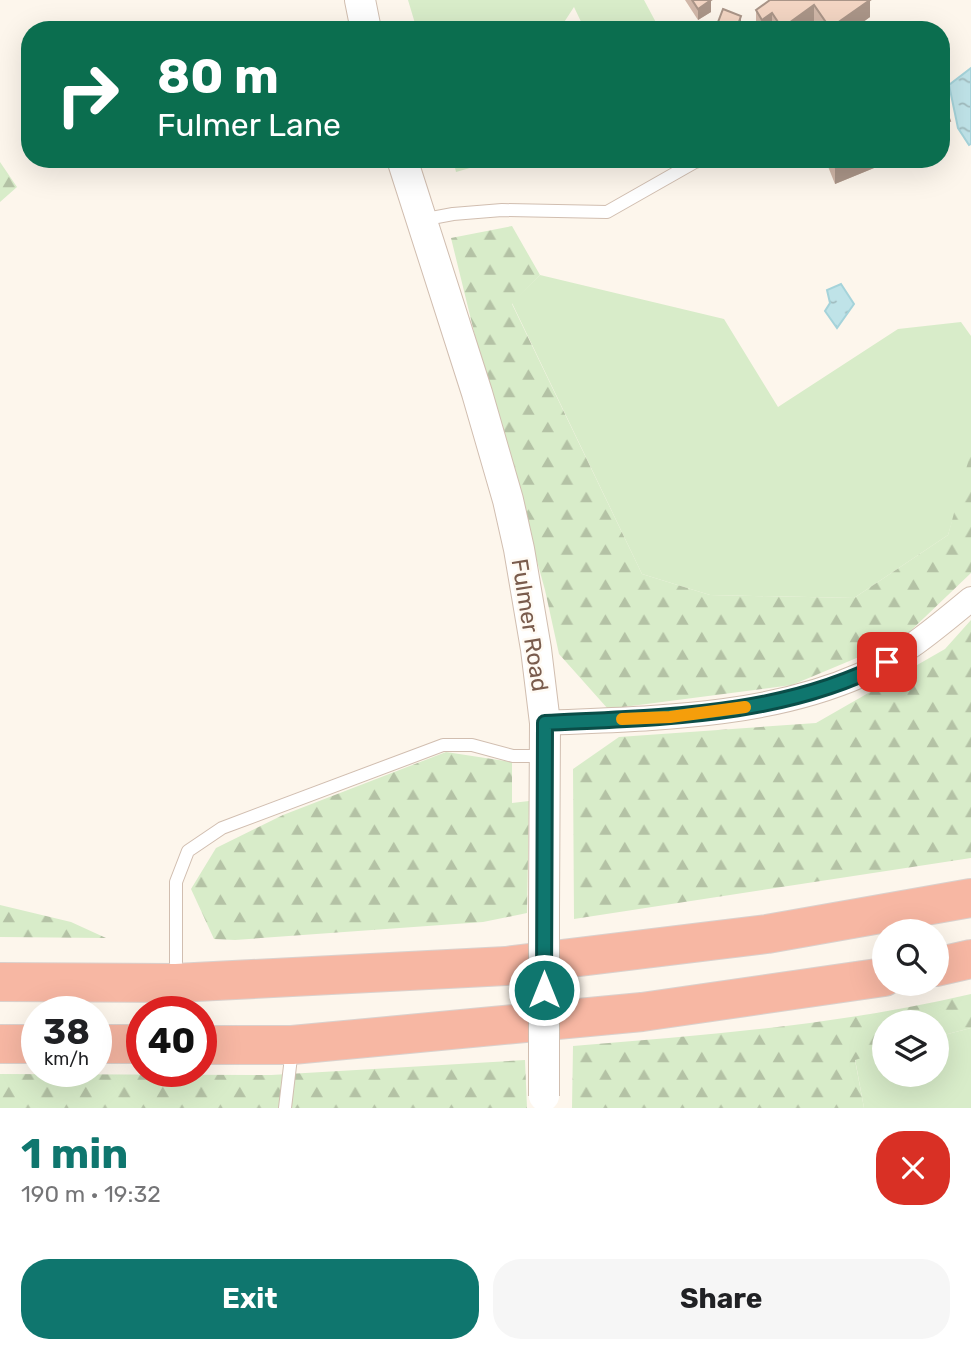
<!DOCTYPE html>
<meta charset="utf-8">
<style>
:root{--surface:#fff;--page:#f6f6f6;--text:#202124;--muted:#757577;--accent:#0f766e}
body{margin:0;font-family:Rubik,sans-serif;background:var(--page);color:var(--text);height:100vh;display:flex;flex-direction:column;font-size:26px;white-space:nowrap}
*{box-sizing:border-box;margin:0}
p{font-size:23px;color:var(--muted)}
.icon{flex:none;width:38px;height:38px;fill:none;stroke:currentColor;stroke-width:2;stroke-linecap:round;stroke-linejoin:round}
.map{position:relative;height:1108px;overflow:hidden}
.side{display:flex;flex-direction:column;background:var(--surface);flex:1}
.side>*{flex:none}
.hud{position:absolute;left:21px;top:21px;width:929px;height:147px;border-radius:28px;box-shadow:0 7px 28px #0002;background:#0b6e4f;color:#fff;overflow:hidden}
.buttons{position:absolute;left:872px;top:919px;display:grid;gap:14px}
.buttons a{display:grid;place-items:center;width:77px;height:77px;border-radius:50%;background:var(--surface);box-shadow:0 7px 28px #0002;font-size:35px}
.speed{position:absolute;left:21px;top:996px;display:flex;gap:14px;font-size:35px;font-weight:700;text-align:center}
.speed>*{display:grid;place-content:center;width:91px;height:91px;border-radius:50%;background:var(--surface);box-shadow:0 7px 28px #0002;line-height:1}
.speed small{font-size:18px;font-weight:400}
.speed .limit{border:10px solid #d22;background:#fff;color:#111}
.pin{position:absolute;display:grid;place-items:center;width:60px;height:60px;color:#fff;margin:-30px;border-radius:14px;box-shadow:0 4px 10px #0006}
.me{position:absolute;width:77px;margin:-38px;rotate:0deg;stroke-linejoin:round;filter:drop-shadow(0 0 5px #0008)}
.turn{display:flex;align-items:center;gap:24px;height:147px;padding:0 21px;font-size:32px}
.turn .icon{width:91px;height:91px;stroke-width:2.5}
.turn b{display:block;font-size:49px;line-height:60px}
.round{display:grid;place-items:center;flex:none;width:74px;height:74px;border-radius:28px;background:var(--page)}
.headline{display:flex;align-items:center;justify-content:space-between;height:119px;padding:0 21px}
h1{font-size:42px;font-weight:700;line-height:52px;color:var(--accent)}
.cta{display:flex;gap:14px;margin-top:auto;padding:14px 21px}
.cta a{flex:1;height:80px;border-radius:28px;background:var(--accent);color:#fff;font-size:28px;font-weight:700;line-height:80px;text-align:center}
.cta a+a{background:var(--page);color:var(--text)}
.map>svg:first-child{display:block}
.grass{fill:#d8ecc9}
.forest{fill:url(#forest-firs)}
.water{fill:url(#water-ripples);stroke:#a5d3da;stroke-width:2}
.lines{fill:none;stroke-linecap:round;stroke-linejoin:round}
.service-casing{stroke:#d1beb0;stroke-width:14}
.minor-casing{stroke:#d1beb0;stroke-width:26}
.tertiary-casing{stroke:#d1beb0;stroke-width:32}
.motorway-casing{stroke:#dad1cd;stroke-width:40}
.service{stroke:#fff;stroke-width:12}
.minor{stroke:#fff;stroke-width:24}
.tertiary{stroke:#fff;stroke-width:30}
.motorway{stroke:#f7b7a3;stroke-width:38}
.tertiary-bridge-casing{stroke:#d1beb0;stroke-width:32;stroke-linecap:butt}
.tertiary-bridge{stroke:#fff;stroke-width:30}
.wall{fill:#d1b7a8}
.shaded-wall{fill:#aa9588}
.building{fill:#f3d5c3;stroke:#aa9588;stroke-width:2}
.route-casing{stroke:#0a4d48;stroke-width:18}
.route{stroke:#0f766e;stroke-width:12}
.slow{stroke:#f59e0b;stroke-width:12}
.labels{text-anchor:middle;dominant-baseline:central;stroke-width:5;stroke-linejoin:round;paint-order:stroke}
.street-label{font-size:23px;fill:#7a5c4d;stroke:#fffaf3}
</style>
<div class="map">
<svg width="971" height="1108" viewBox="0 0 971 1108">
<defs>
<pattern id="forest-firs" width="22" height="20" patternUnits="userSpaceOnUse" patternTransform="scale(1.75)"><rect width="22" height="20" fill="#d8ecc9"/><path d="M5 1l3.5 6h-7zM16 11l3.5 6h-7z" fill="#b4c2a5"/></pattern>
<pattern id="water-ripples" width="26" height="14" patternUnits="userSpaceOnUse" patternTransform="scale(1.75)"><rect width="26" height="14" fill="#bfe3e8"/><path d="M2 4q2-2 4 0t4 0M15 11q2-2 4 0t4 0" fill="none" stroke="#a0bbbe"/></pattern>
</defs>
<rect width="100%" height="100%" fill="#fdf6ec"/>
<path class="grass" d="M408,0H644L660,30H585L574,7L559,30H417Z
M453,159H501L456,172Z
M540,275L724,319L778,407L898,329L961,322L971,336V459L948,535L854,598L710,595L642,574L512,303Z
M971,1028V1108H864L855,1059L884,1051V1074H936V1037Z"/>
<path class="forest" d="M0,162L17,187L0,202Z
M512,226L540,275L512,304L642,574L710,595L854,598L948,535L971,451V573L902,639L792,685L608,709L559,654L545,590L477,344L451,238Z
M971,620V858L574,919L573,769L619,737L816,723L945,649Z
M446,752L512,762V803L529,801L527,913L483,922L235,940L214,939L191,889L216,848L283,815Z
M0,905L71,922L106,938L0,937Z
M971,994V1028L936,1037V1022H884V1051L855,1060L864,1108H572L573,1046C706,1035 840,1025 971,994Z
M525,1060L527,1108H0V1074L271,1075Z"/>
<path class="water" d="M971,68V144L969,145L958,128L949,85Z
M841,284L854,304L837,328L825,311L830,303L827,290Z"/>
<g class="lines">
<defs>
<path id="service" d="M421,220L453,214L502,210L607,212L695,162L705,159
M176,979V882L188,851L222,828L443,745H472L513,756H544
M285,1108L292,1049"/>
<path id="minor" d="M545,723C650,718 763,718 861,675C902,657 937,627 971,599"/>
<path id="tertiary" d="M360,0L366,30
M402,159L477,393L508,500L519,549L536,649L545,723L544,911"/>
<path id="motorway" d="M936,967L971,959
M0,982L176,983L506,966L767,934L971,898
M0,1044H37
M96,1044H142
M201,1045H292L642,1012L884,977"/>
</defs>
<use href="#service" class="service-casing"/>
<use href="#minor" class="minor-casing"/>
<use href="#tertiary" class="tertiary-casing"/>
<use href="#motorway" class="motorway-casing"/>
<use href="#service" class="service"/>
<use href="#minor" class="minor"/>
<use href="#tertiary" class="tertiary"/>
<use href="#motorway" class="motorway"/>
<defs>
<path id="tertiary-bridge" d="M544,1096V911"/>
</defs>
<use href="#tertiary-bridge" class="tertiary-bridge-casing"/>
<use href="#tertiary-bridge" class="tertiary-bridge"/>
</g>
<path class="wall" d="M685,0H711V12L698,20Z
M870,0V17L852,30H819L814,22L804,30H758L756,27V10Z
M825,159H896L835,184Z"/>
<path class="shaded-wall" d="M711,0V12L698,20V9Z
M870,0V17L852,30H830V28Z
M814,5V22L804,30H782V28Z
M772,13V30H762V20Z
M741,16V30H736Z
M950,121V138L942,141V124Z
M853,159H896L835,184V167Z"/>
<path class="building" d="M692,0H711L698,9Z
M770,0H870L830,28L814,5L782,28L772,13L762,20L756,10Z
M723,9L741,16L736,30H715Z
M942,99L950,121L942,124Z
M832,159H853L835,167Z"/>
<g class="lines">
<defs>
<path id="route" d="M544,990L545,723C660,717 782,717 887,662"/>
</defs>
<use href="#route" class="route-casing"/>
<use href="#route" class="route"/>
<path class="slow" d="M622,719L670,717L745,707"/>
</g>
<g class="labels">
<g class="street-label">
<text transform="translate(530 625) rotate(81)">Fulmer Road</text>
</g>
</g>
</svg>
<div class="buttons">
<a><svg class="icon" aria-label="search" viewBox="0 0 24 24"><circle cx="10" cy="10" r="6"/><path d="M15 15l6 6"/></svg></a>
<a><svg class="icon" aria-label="layers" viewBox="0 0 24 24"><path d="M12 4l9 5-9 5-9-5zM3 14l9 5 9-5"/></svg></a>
</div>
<div class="speed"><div>38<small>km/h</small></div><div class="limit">40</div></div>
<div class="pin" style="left:887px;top:662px;background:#d93025"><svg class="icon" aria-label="arrive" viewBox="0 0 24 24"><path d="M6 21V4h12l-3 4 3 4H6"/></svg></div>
<svg class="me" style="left:544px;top:990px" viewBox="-20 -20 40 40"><circle r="17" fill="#0f766e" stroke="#fff" stroke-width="3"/><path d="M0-11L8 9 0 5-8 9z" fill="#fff"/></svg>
<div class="hud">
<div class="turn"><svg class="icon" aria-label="right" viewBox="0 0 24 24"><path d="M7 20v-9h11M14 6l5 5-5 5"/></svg><div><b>80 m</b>Fulmer Lane</div></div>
</div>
</div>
<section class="side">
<div class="headline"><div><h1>1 min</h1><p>190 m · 19:32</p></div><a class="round" style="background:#d93025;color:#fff"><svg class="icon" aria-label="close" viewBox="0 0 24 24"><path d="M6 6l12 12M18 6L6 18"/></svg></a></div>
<div class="cta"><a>Exit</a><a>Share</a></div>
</section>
